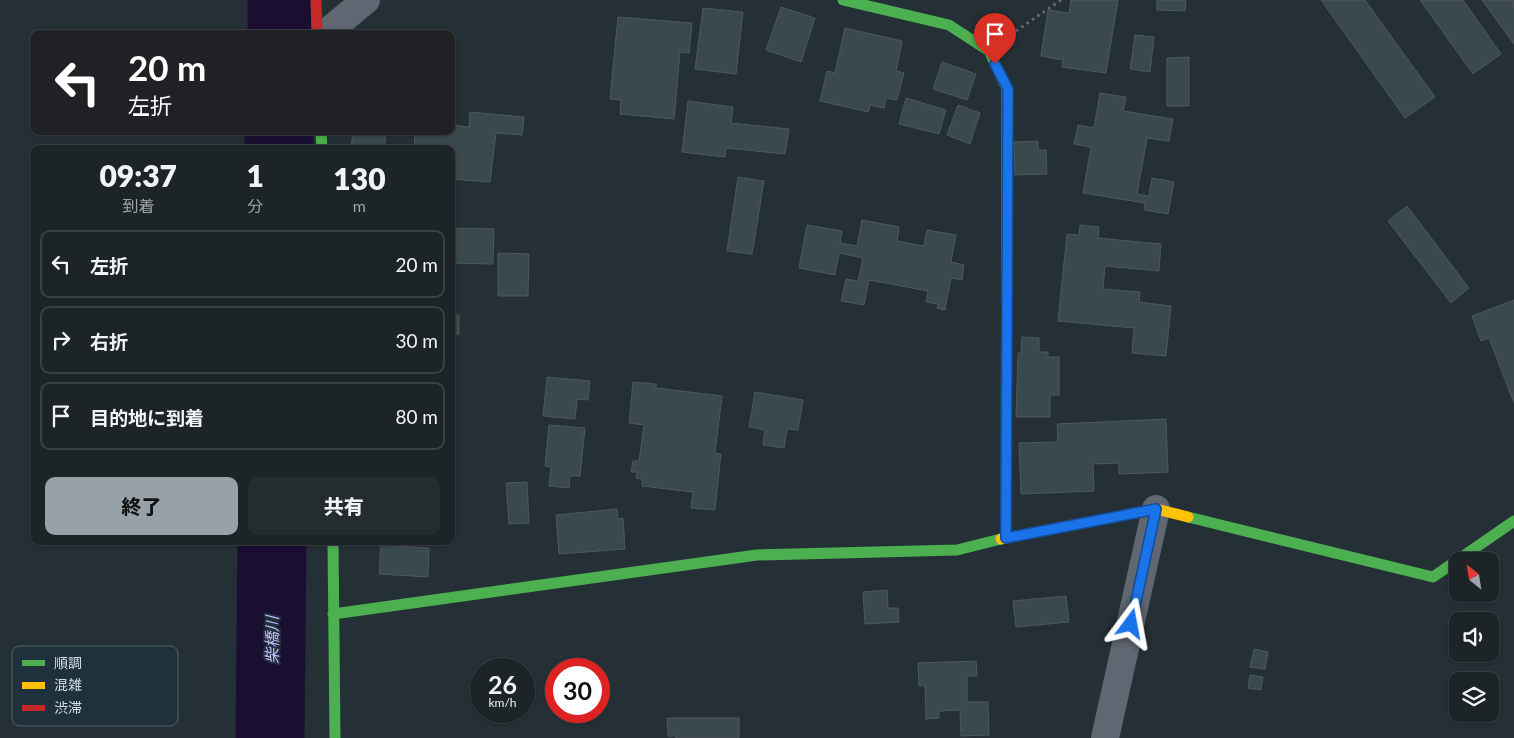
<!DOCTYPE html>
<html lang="ja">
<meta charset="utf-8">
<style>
:root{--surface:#1c2428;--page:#252c30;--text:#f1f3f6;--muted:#a0a4a8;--line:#3a4145;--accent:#97a1a8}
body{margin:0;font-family:Lato,"Noto Sans JP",sans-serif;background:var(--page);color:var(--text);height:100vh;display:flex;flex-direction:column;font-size:19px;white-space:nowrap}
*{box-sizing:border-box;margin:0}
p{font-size:16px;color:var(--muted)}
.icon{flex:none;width:28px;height:28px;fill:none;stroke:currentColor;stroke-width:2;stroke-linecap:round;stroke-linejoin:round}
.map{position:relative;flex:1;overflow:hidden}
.sheet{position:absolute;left:30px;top:145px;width:425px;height:400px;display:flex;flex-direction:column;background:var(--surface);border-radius:10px;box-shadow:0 1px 4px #0004,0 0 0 1px var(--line)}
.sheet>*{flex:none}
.top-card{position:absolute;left:30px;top:30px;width:425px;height:105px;border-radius:10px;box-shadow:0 1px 4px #0004,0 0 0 1px var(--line);background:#202124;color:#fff;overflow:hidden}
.needle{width:32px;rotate:330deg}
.fabs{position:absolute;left:1449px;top:552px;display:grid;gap:10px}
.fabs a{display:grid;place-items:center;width:50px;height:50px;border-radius:10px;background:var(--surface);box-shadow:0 1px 4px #0004,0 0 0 1px var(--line);font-size:25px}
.speed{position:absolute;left:470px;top:658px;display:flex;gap:10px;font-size:25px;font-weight:700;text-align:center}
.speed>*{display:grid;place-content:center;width:65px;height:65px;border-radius:50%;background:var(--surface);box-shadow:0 1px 4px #0004,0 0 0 1px var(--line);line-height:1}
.speed small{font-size:12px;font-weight:400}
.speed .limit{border:8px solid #d22;background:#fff;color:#111}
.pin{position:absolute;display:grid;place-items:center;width:42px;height:42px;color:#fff;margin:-51px -21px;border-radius:50% 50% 50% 0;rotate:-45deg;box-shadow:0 0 5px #0007}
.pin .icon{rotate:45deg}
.me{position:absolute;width:55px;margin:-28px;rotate:13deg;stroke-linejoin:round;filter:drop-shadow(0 0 4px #0008)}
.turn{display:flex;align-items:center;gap:18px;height:105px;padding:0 15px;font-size:22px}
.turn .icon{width:65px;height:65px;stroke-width:2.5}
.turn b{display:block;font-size:35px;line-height:42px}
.eta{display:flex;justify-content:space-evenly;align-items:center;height:85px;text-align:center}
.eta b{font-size:30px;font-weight:800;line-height:35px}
.action{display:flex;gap:10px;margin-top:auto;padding:10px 15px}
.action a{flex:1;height:58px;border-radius:10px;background:var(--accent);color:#111;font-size:20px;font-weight:800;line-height:58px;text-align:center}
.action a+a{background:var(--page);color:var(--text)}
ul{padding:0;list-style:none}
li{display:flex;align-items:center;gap:15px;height:68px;margin:0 10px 8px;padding:0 5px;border:2px solid var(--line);border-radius:10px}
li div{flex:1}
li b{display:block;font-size:19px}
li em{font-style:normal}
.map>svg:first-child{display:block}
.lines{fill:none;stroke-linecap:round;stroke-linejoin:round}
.river{stroke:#1a0f31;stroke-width:69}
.building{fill:#3a494c;stroke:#4e585b}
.path{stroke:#626971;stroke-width:3;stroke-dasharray:2.5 4;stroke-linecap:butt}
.street{stroke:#606772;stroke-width:28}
.fast{stroke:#4caf50;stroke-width:11}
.slow{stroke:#ffc107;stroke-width:11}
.jam{stroke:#c62828;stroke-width:11}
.route-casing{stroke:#114b97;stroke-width:12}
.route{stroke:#1a73e8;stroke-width:9}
.labels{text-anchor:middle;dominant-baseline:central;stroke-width:4;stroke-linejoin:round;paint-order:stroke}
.water-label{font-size:16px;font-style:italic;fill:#c9b9ff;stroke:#1f313c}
.key{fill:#1f313c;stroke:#55656f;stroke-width:1}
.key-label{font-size:14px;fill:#d4dee5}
</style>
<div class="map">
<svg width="1514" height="738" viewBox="0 0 1514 738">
<rect width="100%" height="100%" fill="#253036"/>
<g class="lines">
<path class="river" d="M282,34V0
M279,149V131
M270,738L272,541"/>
</g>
<path class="building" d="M1071,0H1118L1106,73L1062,67L1063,60L1041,56L1048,10L1069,13Z
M1157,0H1186L1185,11L1157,10Z
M1321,0H1365L1435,97L1405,118Z
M1420,0H1463L1501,54L1473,74Z
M1482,0H1514V44Z
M781,7L815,18L801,62L766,50Z
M703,8L743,12L736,74L695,69Z
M618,17L692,23L689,53L680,52L674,119L620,114L621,100L610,99Z
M845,28L902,41L896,71L904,73L897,100L886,98L884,108L870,105L868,112L820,101L827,71L835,73Z
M1135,35L1154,37L1150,72L1130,69Z
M1189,57V106H1167V58Z
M942,62L976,74L967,100L933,89Z
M1100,93L1126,97L1123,111L1173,119L1169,141L1147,138L1137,194L1149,196L1152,178L1174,182L1168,214L1144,210L1145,203L1083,193L1091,147L1074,144L1078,125L1094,128Z
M906,98L946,110L939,134L899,124Z
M688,101L733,107L731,123L789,129L785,154L726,148L725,157L682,152Z
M958,105L980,113L970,144L947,135Z
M470,112L524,117L522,135L496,133L490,182L451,179V149H414L415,134L387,131H451V125L469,127Z
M353,131H386L384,149H351Z
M1038,141V150H1046L1047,174L1015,175L1014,142Z
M738,177L764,181L752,254L727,251Z
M1407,206L1469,288L1451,303L1388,221Z
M862,220L899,227L897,241L924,246L927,230L956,235L951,262L964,265L962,280L951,278L945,310L937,308L938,304L926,302L928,291L869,280L864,305L841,301L846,279L858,281L863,258L839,253L835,275L799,268L807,225L842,231L840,243L857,246Z
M1080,225L1099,227L1098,238L1161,244L1159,271L1105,266L1103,289L1140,292L1139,302L1171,306L1166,356L1132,353L1134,328L1058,321L1067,234L1079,235Z
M451,228L494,229L493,264L451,263Z
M498,253L529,254L528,296H498Z
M1514,300V403L1489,338L1481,341L1472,316Z
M451,315H459V334H451Z
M1022,337L1039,338V352H1048V357H1059V395H1050V417H1016L1018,353H1021Z
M547,377L590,381L588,400L577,399L575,419L543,416Z
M633,382L656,384V388L722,396L715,453L721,454L715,510L691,508L693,492L642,486V479L636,478L637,472H631L633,461H639L644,425L629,423Z
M755,392L803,400L798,430L787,429L784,448L763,445L765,430L749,427Z
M1166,419L1168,472L1119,474V463L1093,464L1094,491L1021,494L1019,443L1058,442L1057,424Z
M549,425L585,428L580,476H570L569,488L549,486L551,467L545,466Z
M527,482L529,523L509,524L506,483Z
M617,509L618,519L623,518L625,549L559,554L556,515Z
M381,545L429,548L428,577L379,574Z
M887,590L888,608H898L899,622L865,624L863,592Z
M1066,596L1069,622L1016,627L1013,601Z
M1254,649L1268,652L1265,669L1250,667Z
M976,661L977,676H967V702H988L989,735L961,736L960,710L939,711V718L926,719L925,685L919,686L918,663Z
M1250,675L1263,677L1261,690L1248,688Z
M667,718H739V738H676V736H668Z"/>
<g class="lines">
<path class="path" d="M1016,31L1061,0"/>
<path class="street" d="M325,34L366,0
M1105,738L1156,509"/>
<path class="fast" d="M843,0L949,25L989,51L1007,89L1006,538
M321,131L322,149
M1188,517L1433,577L1514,521
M333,541L335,738
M333,614L757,555L957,550L1001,539"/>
<path class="slow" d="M1001,539L1156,509L1188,517"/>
<path class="jam" d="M316,0L317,34"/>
</g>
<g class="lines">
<defs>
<path id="route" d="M995,64L1008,89L1006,538L1156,509L1131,624"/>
</defs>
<use href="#route" class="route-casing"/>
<use href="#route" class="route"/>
</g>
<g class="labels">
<g class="water-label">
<text transform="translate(271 640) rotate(-90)">柴橋川</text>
</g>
</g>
<rect x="12" y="646" width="166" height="80" rx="8" class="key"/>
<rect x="22" y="660" width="23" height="6" fill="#4caf50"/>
<rect x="22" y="682" width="23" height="7" fill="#ffc107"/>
<rect x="22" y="705" width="23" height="6" fill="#c62828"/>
<g class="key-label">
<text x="54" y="668">順調</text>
<text x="54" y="690">混雑</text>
<text x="54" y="713">渋滞</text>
</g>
</svg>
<div class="fabs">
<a><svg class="needle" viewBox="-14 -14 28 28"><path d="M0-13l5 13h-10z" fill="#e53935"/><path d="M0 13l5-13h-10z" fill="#a0a4a8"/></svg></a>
<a><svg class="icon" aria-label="sound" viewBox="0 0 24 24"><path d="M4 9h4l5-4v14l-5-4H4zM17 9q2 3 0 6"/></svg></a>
<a><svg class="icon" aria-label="layers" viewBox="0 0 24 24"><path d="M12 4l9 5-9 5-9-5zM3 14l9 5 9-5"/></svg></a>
</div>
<div class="speed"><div>26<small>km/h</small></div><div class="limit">30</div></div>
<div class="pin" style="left:995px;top:64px;background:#d93025"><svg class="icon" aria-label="arrive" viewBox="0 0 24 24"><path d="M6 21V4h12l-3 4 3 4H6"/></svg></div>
<svg class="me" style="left:1131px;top:624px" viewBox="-20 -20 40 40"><path d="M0-17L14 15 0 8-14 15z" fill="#1a73e8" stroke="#fff" stroke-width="4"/></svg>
<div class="top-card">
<div class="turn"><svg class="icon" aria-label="left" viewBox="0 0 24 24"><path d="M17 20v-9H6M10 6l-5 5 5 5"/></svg><div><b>20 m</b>左折</div></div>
</div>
<section class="sheet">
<div class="eta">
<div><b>09:37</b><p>到着</p></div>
<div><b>1</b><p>分</p></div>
<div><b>130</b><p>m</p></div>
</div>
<ul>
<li><svg class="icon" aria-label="left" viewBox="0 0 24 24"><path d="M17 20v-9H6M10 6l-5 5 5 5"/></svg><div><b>左折</b></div><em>20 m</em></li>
<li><svg class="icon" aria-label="right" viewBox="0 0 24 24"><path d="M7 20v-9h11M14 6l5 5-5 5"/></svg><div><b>右折</b></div><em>30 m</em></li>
<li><svg class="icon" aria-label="arrive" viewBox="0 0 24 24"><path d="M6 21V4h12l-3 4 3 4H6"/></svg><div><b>目的地に到着</b></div><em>80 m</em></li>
</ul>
<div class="action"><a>終了</a><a>共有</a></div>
</section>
</div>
